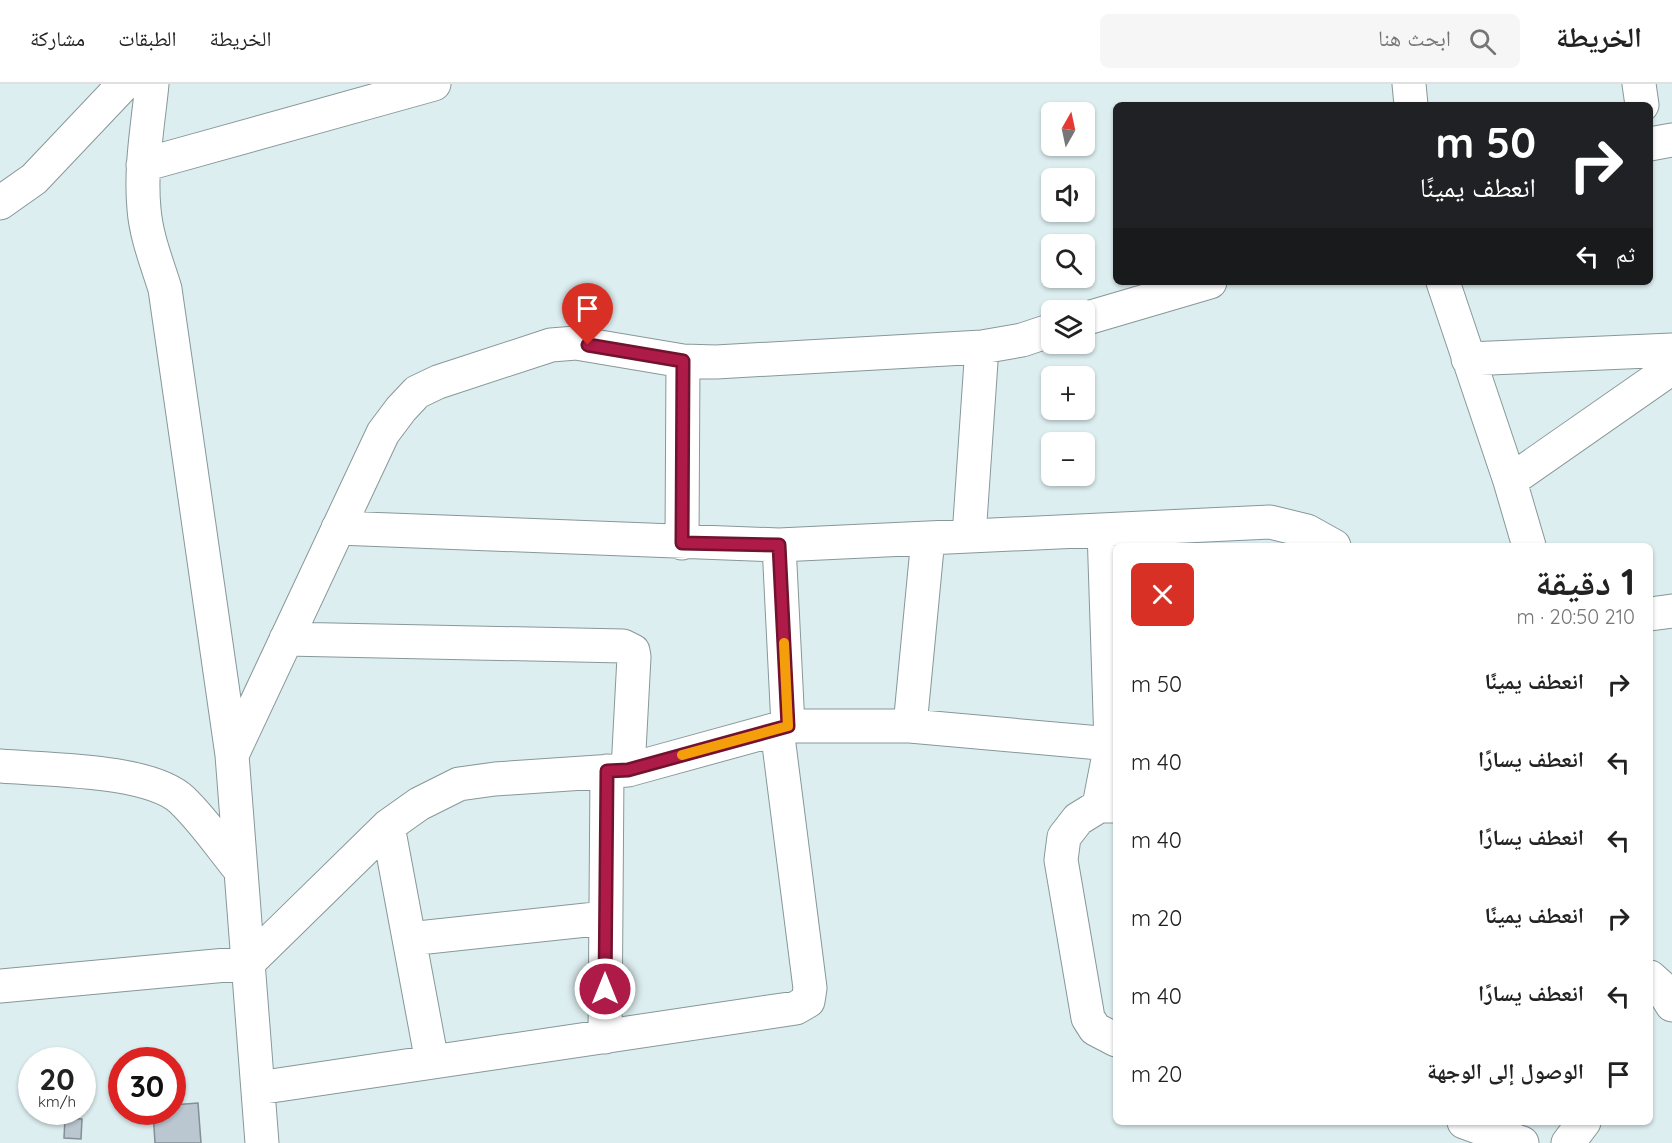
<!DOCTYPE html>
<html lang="ar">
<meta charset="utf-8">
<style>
:root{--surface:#fff;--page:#f6f6f6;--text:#222;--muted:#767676;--line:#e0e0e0}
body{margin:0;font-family:Quicksand,"Noto Naskh Arabic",sans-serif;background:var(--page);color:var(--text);direction:rtl;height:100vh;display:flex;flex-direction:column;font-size:22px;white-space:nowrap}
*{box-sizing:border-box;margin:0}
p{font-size:20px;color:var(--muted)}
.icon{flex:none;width:33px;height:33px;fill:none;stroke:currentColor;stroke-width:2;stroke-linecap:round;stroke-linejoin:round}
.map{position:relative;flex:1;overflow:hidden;direction:ltr}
.sheet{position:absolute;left:1113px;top:459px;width:540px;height:582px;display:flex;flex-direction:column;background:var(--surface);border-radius:9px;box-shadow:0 2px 4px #0004;direction:rtl}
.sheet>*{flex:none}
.guide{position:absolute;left:1113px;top:18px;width:540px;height:183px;border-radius:9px;box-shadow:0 2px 4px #0004;direction:rtl;background:#202124;color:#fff;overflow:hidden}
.needle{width:39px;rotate:9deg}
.controls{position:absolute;left:1041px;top:18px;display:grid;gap:12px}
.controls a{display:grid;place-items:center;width:54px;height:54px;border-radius:9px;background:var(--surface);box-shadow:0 2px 4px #0004;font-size:30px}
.speed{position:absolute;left:18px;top:963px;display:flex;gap:12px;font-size:30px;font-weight:700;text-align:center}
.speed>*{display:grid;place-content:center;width:78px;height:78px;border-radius:50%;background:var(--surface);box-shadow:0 2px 4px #0004;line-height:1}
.speed small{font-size:15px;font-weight:400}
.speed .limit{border:9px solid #d22;background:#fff;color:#111}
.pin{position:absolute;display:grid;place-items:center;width:51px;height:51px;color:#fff;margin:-62px -26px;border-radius:50% 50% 50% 0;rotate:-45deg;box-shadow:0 0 6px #0007}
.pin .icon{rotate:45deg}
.me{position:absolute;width:66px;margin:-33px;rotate:0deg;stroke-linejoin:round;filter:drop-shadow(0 0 4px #0008)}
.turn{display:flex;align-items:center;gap:21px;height:126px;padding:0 18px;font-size:27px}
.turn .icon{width:78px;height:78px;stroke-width:2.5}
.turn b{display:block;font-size:42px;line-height:51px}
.then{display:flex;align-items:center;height:57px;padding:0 18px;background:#0003;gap:12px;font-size:22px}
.round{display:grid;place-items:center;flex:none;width:63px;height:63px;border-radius:9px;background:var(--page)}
.overview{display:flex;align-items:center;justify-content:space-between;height:102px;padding:0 18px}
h1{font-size:36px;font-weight:800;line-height:45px}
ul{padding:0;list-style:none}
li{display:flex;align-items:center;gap:18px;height:78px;padding:0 18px}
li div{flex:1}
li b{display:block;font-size:22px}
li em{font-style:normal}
header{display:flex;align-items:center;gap:36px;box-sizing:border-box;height:84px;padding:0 30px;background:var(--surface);border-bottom:2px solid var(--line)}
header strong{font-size:28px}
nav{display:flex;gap:33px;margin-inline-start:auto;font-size:21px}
.search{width:420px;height:54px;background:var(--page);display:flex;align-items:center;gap:15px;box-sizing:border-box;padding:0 21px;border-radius:9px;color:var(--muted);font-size:22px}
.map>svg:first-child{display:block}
.building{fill:#bbc7d0;stroke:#838e97;stroke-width:1.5}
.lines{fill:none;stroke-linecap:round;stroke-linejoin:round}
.minor-casing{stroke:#889799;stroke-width:35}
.minor{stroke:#fff;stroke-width:33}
.route-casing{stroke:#71122f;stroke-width:15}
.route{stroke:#ae1b48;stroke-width:10}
.slow{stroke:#f59e0b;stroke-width:10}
</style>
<header>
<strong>الخريطة</strong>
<div class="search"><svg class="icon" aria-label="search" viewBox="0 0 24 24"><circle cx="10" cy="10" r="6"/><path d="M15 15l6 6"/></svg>ابحث هنا</div>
<nav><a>الخريطة</a><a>الطبقات</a><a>مشاركة</a></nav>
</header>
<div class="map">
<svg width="1672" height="1059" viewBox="0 0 1672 1059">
<rect width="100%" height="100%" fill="#ddeef0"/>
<path class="building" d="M198,1019L201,1059H155L153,1028H172V1021Z
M65,1034L82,1035L81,1055L64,1054Z"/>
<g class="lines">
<defs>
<path id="minor" d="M152,0C148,41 140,83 144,125C146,152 157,179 165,205L232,671L262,1059
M1409,0L1411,21
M1639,0L1642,21
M1650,60L1672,56
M143,81L434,0
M0,119L34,95L124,0
M1443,198L1510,397L1529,462
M1084,235L1210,198
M1468,275L1672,266
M1510,397L1672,284
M338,444L779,461L1270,438L1307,447L1334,462
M969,452L982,263
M682,459L683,277
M779,461L788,642
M1650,530L1672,527
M286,555L623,562L633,567L634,573L628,686
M910,642L928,454
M232,671L383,349L401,325L417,308L438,298L551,261L576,259L683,277L716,278L982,263L1022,256L1052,246
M0,682C46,686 149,685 182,716C204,737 222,764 241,787
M1099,722L1111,660L1104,446
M1116,722H1099L1078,735L1064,753L1061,776L1088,934L1095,945L1116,956
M388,742L432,978
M409,855L605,834
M1650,893L1660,902L1672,921
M0,902L248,879L388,742L419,720L459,700L495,695L628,686L788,642H910L1111,660
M605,953L607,687
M258,1004L796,924L808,917L810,904L777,645
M1464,1038L1522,1059
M1568,1059L1584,1038"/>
</defs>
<use href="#minor" class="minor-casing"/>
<use href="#minor" class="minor"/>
</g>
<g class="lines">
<defs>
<path id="route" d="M588,261L683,277L682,459L779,461L788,642L628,686L607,687L605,905"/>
</defs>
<use href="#route" class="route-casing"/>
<use href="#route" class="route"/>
<path class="slow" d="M682,671L788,642L784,559"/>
</g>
</svg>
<div class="controls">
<a><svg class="needle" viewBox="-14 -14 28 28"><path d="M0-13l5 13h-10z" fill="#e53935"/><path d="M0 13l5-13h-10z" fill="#767676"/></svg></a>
<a><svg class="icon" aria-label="sound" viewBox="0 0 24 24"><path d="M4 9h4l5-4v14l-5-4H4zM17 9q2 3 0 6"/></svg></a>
<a><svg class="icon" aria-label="search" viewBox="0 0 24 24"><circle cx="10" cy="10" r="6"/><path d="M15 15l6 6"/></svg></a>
<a><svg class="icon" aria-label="layers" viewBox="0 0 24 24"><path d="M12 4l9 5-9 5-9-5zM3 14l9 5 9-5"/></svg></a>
<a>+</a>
<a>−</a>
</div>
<div class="speed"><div>20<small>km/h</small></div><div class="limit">30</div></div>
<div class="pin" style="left:588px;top:261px;background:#d93025"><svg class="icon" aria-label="arrive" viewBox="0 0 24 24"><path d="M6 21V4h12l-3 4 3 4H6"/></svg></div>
<svg class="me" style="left:605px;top:905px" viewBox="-20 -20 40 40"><circle r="17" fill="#ae1b48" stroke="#fff" stroke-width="3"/><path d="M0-11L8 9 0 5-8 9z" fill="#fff"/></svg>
<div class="guide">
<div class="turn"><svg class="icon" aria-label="right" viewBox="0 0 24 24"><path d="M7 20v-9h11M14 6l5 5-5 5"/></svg><div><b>50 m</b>انعطف يمينًا</div></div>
<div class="then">ثم<svg class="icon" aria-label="left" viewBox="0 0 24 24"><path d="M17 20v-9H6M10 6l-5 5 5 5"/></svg></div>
</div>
<section class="sheet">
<div class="overview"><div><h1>1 دقيقة</h1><p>210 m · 20:50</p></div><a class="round" style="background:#d93025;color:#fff"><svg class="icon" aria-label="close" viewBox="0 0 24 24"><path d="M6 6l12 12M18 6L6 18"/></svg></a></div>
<ul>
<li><svg class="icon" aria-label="right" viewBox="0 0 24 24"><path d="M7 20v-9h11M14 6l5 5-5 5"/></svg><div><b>انعطف يمينًا</b></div><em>50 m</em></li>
<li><svg class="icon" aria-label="left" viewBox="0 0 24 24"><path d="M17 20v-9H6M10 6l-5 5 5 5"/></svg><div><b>انعطف يسارًا</b></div><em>40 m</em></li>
<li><svg class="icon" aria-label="left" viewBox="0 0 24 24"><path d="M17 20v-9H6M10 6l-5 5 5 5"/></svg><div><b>انعطف يسارًا</b></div><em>40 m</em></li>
<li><svg class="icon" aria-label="right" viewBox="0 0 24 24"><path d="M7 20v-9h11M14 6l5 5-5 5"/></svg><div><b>انعطف يمينًا</b></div><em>20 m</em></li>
<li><svg class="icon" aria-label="left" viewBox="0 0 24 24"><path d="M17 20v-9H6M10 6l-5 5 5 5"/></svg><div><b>انعطف يسارًا</b></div><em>40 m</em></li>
<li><svg class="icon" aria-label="arrive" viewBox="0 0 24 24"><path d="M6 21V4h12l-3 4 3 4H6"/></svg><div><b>الوصول إلى الوجهة</b></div><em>20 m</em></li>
</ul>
</section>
</div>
